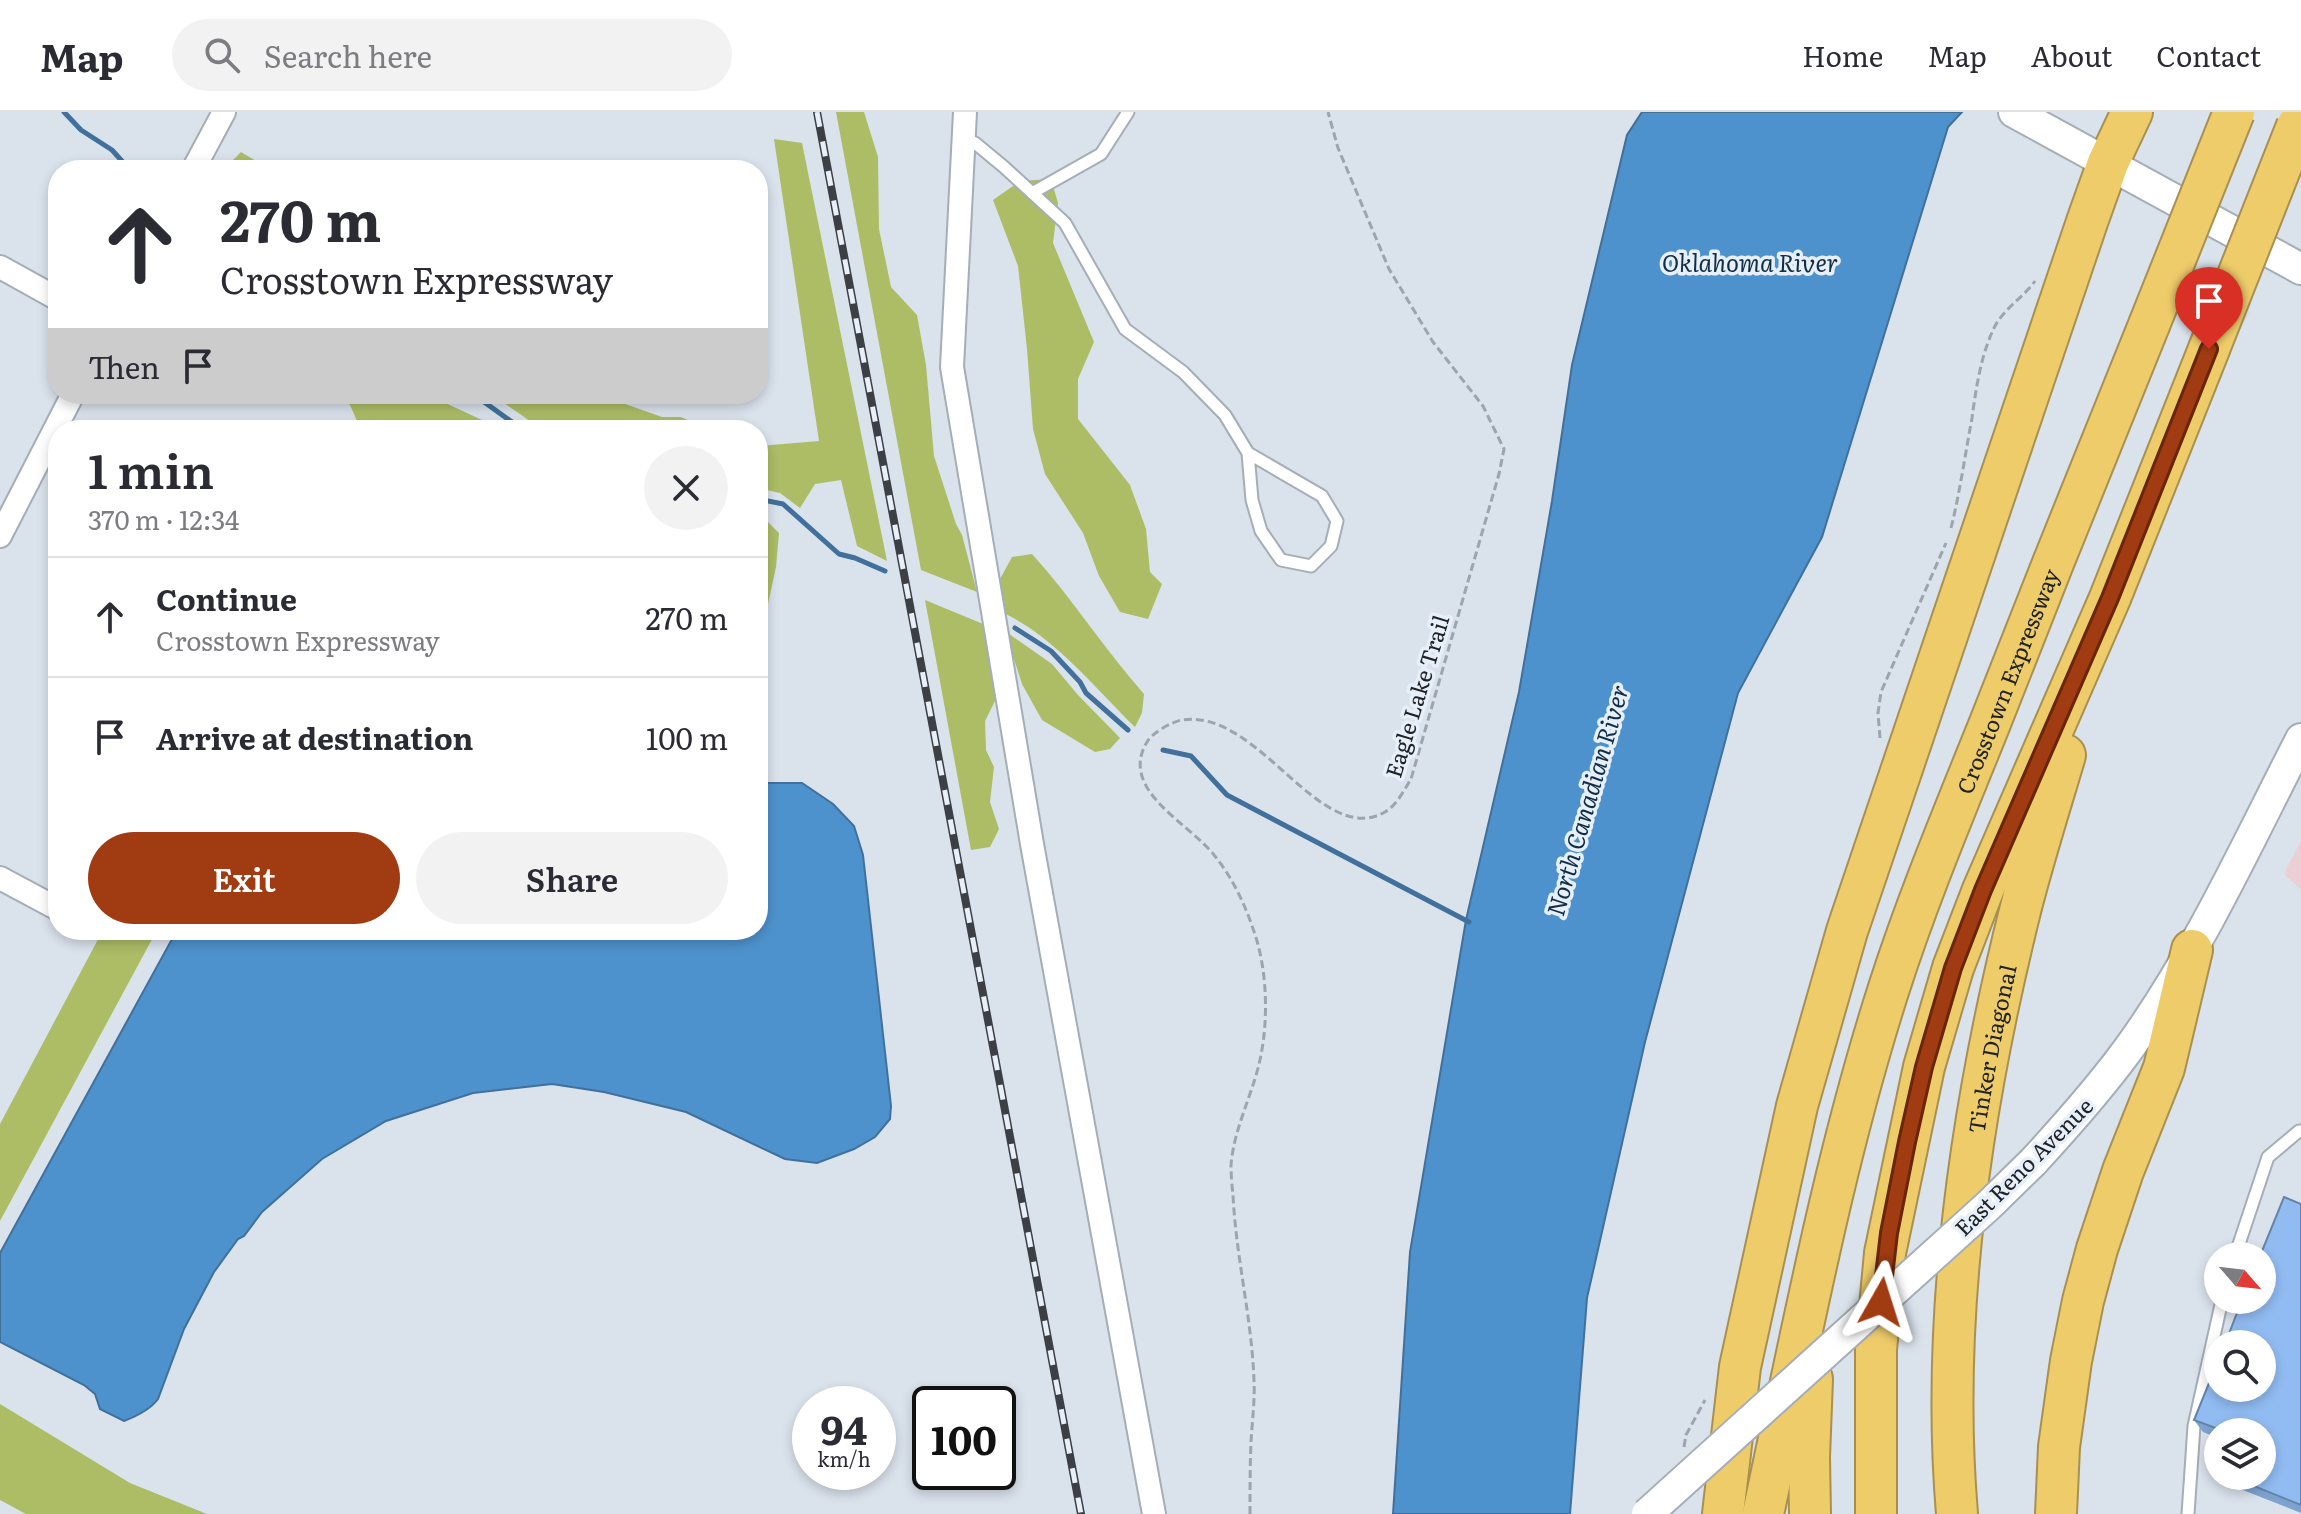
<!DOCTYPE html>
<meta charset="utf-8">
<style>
:root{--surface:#fff;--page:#f2f2f3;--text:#2b2b33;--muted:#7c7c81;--line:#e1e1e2;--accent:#a13b12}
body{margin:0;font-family:Literata,serif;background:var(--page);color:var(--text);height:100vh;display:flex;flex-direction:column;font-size:30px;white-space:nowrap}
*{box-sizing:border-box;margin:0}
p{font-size:26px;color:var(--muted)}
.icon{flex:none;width:44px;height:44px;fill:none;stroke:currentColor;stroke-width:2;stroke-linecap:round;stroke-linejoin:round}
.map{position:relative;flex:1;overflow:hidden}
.sheet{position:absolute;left:48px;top:308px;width:720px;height:520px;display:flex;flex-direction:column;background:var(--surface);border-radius:32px;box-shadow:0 4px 12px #0003}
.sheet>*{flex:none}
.banner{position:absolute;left:48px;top:48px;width:720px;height:244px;border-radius:32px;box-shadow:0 4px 12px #0003;background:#fff;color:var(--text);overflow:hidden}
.needle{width:52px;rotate:118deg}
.buttons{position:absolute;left:2204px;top:1130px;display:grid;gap:16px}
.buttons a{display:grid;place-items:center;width:72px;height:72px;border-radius:50%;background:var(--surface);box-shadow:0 4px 12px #0003;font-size:40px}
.speed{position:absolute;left:792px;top:1274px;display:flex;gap:16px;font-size:40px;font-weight:700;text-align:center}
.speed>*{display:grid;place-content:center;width:104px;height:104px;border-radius:50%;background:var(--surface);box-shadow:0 4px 12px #0003;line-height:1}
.speed small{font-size:20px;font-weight:400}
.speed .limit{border:4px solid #111;border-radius:12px;background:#fff;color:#111}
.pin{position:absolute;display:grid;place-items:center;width:68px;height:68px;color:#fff;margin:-82px -34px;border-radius:50% 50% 50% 0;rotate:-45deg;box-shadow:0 0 8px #0007}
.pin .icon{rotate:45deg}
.me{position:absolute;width:88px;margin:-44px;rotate:6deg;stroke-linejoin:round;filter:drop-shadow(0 0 6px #0008)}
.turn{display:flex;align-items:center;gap:28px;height:168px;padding:0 40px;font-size:36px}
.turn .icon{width:104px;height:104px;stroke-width:2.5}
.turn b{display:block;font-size:56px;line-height:68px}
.then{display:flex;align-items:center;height:76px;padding:0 40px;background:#0003;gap:16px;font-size:30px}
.round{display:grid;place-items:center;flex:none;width:84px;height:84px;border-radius:42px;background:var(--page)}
.headline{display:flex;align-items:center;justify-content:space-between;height:136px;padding:0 40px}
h1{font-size:48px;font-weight:600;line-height:60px}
.primary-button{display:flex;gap:16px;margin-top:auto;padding:16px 40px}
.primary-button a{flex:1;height:92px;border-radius:48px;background:var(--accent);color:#fff;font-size:32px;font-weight:600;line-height:92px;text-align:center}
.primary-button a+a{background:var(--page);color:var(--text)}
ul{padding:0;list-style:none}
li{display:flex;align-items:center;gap:24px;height:120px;padding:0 40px;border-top:2px solid var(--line)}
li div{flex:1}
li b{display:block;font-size:30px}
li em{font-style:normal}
header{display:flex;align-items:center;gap:48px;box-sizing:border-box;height:112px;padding:0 40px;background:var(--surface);border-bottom:2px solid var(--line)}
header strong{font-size:38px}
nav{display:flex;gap:44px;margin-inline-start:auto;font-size:28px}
.search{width:560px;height:72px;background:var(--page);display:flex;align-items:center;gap:20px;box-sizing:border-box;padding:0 28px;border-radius:44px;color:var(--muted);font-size:30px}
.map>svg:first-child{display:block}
.commercial{fill:#ead0d3}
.forest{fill:#acbd66}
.water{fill:#4e92cd;stroke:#40709b;stroke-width:2}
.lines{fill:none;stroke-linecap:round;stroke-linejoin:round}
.stream{stroke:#40709b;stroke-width:5}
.lane-casing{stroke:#a5adb6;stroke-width:15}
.street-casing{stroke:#a5adb6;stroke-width:26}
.secondary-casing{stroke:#a5adb6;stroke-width:34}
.highway-casing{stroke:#a79052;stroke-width:44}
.path{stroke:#9ea4ac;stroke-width:3;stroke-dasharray:8 4;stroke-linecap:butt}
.lane{stroke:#fff;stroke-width:11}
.street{stroke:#fff;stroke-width:22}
.secondary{stroke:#fff;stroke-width:30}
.highway{stroke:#efcc6a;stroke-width:40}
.rail-casing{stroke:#3c3f44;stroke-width:8}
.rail{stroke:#e7eff9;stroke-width:5;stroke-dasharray:15;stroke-linecap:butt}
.secondary-bridge-casing{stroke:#a5adb6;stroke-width:34;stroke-linecap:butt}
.highway-bridge-casing{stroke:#a79052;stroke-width:44;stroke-linecap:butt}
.secondary-bridge{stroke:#fff;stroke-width:30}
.highway-bridge{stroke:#efcc6a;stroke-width:40}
.wall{fill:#7da2d0}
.building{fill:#91bcf2;stroke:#6684a9;stroke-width:2}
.route-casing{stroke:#69260c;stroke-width:20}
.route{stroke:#a13b12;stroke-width:14}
.labels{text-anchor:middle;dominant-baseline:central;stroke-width:7;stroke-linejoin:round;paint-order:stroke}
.street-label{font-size:22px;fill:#202226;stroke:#e7eff9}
.water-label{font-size:24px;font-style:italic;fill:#112e47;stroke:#e7eff9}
</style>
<header>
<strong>Map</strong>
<div class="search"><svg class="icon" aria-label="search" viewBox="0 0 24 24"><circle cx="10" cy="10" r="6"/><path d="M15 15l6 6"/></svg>Search here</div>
<nav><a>Home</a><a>Map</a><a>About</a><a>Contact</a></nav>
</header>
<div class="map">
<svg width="2301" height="1402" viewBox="0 0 2301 1402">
<rect width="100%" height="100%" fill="#dae2ec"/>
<path class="commercial" d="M2301,729V778L2284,762Z"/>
<path class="forest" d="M836,0H864L878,45L879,117L891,175L917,203L926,253L934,344L956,412L962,423L977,480L921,458Z
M774,27L802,31L887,449L857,434L841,368L815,372L800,396L780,381L758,376V334L819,329Z
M241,40L271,58H223Z
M1051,67L1058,91L1053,131L1094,230L1078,267V307L1130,373L1146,417L1150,460L1162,472L1148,507L1120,500L1099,464L1083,421L1045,362L1033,317L1027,237L1018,154L993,88L1020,69Z
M332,282H426L482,308L496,318H361L350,293Z
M491,282H597L662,305H681L709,318H543Z
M758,403L762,404L779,421L776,455L768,492V514L760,538L765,561L763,581L758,578Z
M1032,442C1072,486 1104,537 1144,582L1142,601L1135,615C1093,574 1056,526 1002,500L1000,467L1012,445Z
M925,488L988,514L998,583L985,609L986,638L994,655L990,690L999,717L990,735L971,738Z
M1005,519L1052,552L1078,583L1120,626L1110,637L1095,640L1042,608L1022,572Z
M103,818H157L0,1109V1012Z
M0,1292L130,1371L207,1402H26L0,1388Z"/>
<path class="water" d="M1642,0H1962L1948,15L1822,425L1738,581L1645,930L1587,1186L1570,1402H1393L1410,1140L1466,808L1519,580L1552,389L1572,253L1627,23Z
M758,671H802L833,692L854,714L863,743L891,994L890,1007L875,1025L854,1037L817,1051L785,1047L686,1000L604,980L552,972L473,981L386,1009L322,1047L262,1100L244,1124L238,1127L214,1160L184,1217L158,1287C150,1298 137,1304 124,1309L100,1297L95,1282L84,1273L0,1230V1141L177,818H758Z"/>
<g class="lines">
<path class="stream" d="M64,0L81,18L112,38L130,58
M473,282L523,318
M758,387L783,392L839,442L855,446L885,459
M1015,516L1051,539L1080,570L1086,581L1128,618
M1163,638L1191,644L1227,683L1469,810"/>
<defs>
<path id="lane" d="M964,26L975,31L1004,55L1065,111L1125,217L1183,260L1225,303L1248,341L1252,388L1261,419L1281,448L1311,454L1331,434L1337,409L1322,384L1248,341
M1032,81L1101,42L1128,0
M2235,1144L2268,1045L2299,1019H2301
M2188,1402L2194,1314L2222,1188"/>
<path id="street" d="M965,0L952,255L1032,732L1154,1402
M193,58L224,0
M0,155L58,187
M0,424L73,282
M0,766L58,797"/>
<path id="secondary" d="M2014,0L2301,157
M2033,1050C2068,1012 2102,974 2132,932C2199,838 2248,730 2301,627"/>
<g id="highway">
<path d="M1723,1402L1740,1255L1797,994L1847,819L2088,107L2108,51L2132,0"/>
<path id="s1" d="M1763,1402C1801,1226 1834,1047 1889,876C1918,786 1955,698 1990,611C2042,478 2095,345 2149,213"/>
<path d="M1810,1402L1809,1345L1812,1267"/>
<path d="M1876,1402V1238L1885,1141L1924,955L1953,856L1983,778L2110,486L2209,237"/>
<path id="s2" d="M1957,1402C1940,1200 1972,990 2021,795C2034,744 2050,694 2065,643"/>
<path d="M2056,1402L2059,1335L2071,1249L2083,1189L2097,1137L2123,1059L2164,956L2192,838"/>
</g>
</defs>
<use href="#lane" class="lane-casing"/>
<use href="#street" class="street-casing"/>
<use href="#secondary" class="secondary-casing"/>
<use href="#highway" class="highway-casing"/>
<path class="path" d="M1951,416C1960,380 1965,343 1972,306C1976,276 1981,243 1994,216C2004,196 2023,186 2035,169
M1880,626L1878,601L1881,580L1946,431
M1684,1335L1686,1323L1705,1288
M1250,1402C1250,1378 1250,1354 1251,1330C1252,1310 1255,1289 1254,1269C1252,1207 1236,1146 1233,1083C1232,1074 1231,1063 1231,1053C1234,1015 1254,980 1261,943C1268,907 1267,864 1257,829C1248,799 1234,767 1214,743C1189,711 1118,678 1147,630C1152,621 1171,610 1182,608C1259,596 1320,737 1385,700C1397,693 1404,678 1411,667L1499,362L1504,337L1483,294L1433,230L1389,157L1338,36L1328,0"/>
<use href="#lane" class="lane"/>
<use href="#street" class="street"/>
<use href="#secondary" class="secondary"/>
<use href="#highway" class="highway"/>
<defs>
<path id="rail" d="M817,0L1081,1402"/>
</defs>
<use href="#rail" class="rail-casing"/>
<use href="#rail" class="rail"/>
<defs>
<path id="secondary-bridge" d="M1647,1402L1989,1093L2033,1050"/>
<path id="highway-bridge" d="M2149,213L2234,0
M2209,237L2297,14"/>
</defs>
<use href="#secondary-bridge" class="secondary-bridge-casing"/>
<use href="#highway-bridge" class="highway-bridge-casing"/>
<use href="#secondary-bridge" class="secondary-bridge"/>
<use href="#highway-bridge" class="highway-bridge"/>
</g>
<path class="wall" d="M2301,1092V1401L2220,1369L2212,1357L2218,1342V1364H2262V1320H2218V1326L2203,1320L2194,1308Z"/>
<path class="building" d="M2284,1085L2301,1092V1393L2229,1364H2262V1320H2226L2194,1308L2218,1249V1276H2262V1232H2225L2242,1188H2262V1144H2260Z
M2218,1342V1359L2212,1357Z"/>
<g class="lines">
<defs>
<path id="route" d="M1881,1190L1889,1121L1907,1030L1924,955L1953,856L1983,778L2110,486L2209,237"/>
</defs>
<use href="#route" class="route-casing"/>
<use href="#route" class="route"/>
</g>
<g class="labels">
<g class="street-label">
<text stroke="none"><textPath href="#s1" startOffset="870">Crosstown Expressway</textPath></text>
<text transform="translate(1416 584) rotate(-73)">Eagle Lake Trail</text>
<text stroke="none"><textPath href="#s2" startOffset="468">Tinker Diagonal</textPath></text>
<text transform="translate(2023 1054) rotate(-45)">East Reno Avenue</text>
</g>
<g class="water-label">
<text x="1750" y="149">Oklahoma River</text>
<text transform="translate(1586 688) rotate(-74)">North Canadian River</text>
</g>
</g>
</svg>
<div class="buttons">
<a><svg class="needle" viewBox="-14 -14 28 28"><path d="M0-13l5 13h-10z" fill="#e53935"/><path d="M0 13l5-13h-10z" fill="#7c7c81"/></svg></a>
<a><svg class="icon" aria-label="search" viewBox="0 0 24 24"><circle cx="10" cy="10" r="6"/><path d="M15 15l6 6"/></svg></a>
<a><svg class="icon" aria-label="layers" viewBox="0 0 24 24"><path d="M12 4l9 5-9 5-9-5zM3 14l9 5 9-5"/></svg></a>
</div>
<div class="speed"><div>94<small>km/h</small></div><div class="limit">100</div></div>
<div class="pin" style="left:2209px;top:237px;background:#d93025"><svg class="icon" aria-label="arrive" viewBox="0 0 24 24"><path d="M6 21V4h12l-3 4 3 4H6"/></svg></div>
<svg class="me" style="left:1881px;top:1190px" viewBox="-20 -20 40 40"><path d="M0-17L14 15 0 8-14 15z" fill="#a13b12" stroke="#fff" stroke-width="4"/></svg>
<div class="banner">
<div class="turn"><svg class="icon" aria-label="ahead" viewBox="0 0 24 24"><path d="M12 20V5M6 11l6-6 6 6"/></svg><div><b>270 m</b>Crosstown Expressway</div></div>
<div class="then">Then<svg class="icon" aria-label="arrive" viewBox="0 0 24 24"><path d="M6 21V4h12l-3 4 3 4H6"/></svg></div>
</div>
<section class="sheet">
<div class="headline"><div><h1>1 min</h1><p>370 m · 12:34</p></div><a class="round"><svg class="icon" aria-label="close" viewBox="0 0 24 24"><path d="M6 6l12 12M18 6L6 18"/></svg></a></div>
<ul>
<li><svg class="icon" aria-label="ahead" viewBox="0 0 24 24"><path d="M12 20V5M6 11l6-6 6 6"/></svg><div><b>Continue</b><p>Crosstown Expressway</p></div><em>270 m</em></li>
<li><svg class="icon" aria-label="arrive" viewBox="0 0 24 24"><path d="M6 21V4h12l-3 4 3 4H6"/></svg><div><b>Arrive at destination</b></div><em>100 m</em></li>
</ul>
<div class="primary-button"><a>Exit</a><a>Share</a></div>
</section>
</div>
